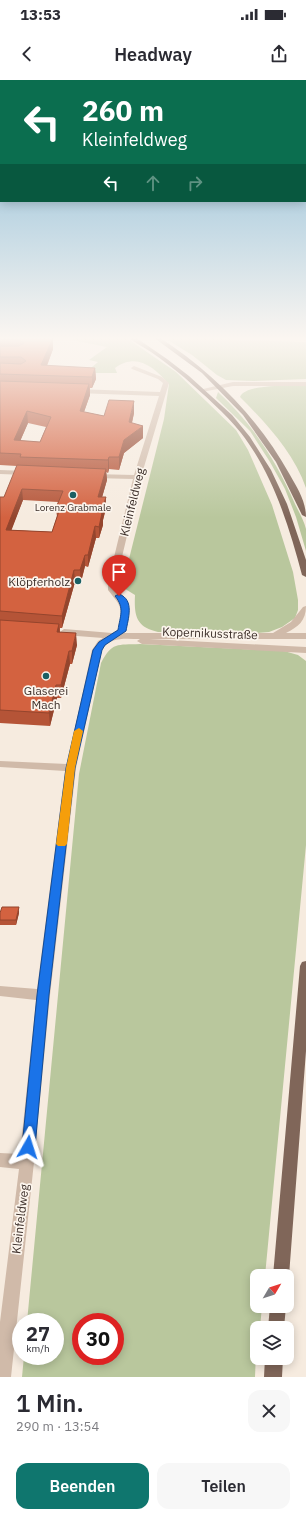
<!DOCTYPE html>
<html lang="de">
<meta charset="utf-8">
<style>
:root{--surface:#fff;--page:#f7f7f7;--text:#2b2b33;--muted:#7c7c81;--accent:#0f766e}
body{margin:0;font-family:"IBM Plex Sans",sans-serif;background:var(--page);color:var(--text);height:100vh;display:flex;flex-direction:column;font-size:15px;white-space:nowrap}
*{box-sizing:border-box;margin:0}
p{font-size:13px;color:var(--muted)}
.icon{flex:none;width:22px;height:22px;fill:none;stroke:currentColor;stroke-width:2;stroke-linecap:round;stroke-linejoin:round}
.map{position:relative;height:1297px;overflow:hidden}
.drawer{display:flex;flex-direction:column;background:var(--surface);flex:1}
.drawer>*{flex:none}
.hud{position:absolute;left:0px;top:0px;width:306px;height:122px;box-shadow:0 2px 10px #0003;background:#0b6e4f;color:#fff;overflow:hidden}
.needle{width:26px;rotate:51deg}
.controls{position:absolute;left:250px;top:1189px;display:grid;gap:8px}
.controls a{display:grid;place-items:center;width:44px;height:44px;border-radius:8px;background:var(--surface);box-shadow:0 2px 10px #0003;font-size:20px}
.speed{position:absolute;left:12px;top:1233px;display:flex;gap:8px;font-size:20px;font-weight:700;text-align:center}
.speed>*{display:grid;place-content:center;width:52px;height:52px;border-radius:50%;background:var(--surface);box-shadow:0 2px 10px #0003;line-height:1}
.speed small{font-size:10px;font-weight:400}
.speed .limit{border:6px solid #d22;background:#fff;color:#111}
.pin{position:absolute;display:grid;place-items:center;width:34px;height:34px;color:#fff;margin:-41px -17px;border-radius:50% 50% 50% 0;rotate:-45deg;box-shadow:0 0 4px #0007}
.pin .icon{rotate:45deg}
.me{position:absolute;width:44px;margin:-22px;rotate:6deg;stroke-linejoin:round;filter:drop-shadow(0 0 3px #0008)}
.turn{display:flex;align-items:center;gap:14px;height:84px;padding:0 16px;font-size:18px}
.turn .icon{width:52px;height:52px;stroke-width:2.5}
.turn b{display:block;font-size:28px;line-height:34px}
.lanes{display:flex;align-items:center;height:38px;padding:0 16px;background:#0003;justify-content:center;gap:20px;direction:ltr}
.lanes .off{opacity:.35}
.round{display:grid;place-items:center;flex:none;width:42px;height:42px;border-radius:12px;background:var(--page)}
.summary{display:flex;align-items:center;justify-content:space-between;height:68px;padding:0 16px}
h1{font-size:24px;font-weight:600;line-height:30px}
.action{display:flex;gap:8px;margin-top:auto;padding:8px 16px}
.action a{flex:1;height:46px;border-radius:12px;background:var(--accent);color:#fff;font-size:16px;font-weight:600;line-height:46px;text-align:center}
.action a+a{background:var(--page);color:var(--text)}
.status{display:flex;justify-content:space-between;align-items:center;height:28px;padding:0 20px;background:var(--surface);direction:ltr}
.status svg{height:11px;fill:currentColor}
header{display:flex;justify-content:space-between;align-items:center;height:52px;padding:0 16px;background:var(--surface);font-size:18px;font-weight:600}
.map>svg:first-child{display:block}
.green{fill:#b9c79d;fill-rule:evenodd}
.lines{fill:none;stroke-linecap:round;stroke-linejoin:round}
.minor{fill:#d0baa9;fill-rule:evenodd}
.major{fill:#806659;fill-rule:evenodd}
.wall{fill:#b55437;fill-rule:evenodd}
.shaded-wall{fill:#94452d}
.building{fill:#d36240;stroke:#94452d;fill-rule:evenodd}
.route{fill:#1a73e8;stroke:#114b97}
.slow{fill:#f59e0b}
.poi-dot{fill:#1a5f63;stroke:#fcf5ed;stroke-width:1.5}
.labels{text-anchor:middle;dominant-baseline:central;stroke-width:3.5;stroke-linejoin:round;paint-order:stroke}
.far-poi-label{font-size:10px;fill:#3c2f2a;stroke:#fcf5ed}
.street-label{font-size:12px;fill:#3c2f2a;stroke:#fcf5ed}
.poi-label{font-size:12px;fill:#3c2f2a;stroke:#fcf5ed;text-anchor:end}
</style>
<div class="status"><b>13:53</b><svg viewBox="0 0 49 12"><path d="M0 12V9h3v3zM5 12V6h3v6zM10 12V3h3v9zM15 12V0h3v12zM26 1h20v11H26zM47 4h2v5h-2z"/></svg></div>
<header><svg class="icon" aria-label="back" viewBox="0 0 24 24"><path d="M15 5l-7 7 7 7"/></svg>Headway<svg class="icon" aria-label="share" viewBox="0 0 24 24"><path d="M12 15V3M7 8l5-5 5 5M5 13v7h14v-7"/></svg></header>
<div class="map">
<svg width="306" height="1297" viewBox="0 0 306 1297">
<rect width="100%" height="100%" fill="#f6ebdf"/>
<path class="green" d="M72,257H125L176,292L236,350L248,370L272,425L293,492L298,520V530L295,538L282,547L269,552L257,553L158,552C136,547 134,536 135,515L122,507L164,339L169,304C154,288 138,272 115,288L117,293H85L98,282L89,280L107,267L72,260Z
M163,257H232L233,260L306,262V299L253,301L226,300L217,295L192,275Z
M306,306V408C294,373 266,343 240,317C246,303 293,306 306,306Z
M218,312C252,343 277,382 295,424C299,432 304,441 306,449C306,456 306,464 306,471L296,437L285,409L270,382L250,351L216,318Z
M140,564L284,571L298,575L306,581V765L265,1196H257V1226H262L260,1248H257L255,1297H22L24,1276H55V1242H27L79,694L101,583C112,562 117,565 140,564ZM81,1242H115V1276H81Z"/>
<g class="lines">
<path class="minor" d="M134,286L162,297L169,303L141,397L116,502V509C132,524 130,531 126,551L124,553H273L291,542L303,527L306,526C306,541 298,547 286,553H306V559H149L306,567V573L142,564L137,561L140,559C126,559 110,556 102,570L76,688L50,915L34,1082L11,1297H0V1242L19,1089L0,1087V1073L20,1074L36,920L0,916V906L37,909L65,691L0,687V681L67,684L92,570L98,561L103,558L64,555L60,552L64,549L112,553L118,550C123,526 122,528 108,510V502L133,399L93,398L89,396L93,394L134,395L159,316L76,313L73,311L76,309L160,312L163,303L158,299L132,289L131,288Z
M233,302H306V306H233L202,312L199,310Z
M0,390L27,391L31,393L27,395L0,394Z"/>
<path class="major" d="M128,257H135L167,279L189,296L232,335L250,357L271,390L287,424L306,480V497L302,495C289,446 273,394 241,353C225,333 204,315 185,298C174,289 163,280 151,272C144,267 135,263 128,257Z
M153,257H159C214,293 258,338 290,395C298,409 306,422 306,437L302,435L276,382L243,335L202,293Z
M306,881V971L289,1196L287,1201V1196H273L300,886L302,882Z
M270,1226H286L284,1248H268Z
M265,1278H283L282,1297H264Z"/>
</g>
<path class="wall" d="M0,257L53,258V269L47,286L95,288L96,299L92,308H90V315L84,332L104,336L134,333L132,343L143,358L124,373L119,390L109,389L108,393L106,392L107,400L102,417H106V428L103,440V445L99,458H96L88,487L85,486L81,502H75L62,548H60V552L77,565L72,584H70L61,618H57L50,646L0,643V417H4L17,386L0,385ZM28,343L46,347L40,362L20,361ZM23,420L58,422L56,428L57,437L52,452L11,450Z
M0,833H19L16,845H0Z"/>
<path class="shaded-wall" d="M53,258V269L43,295L41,285Z
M95,288L96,299L92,308V297Z
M89,304L90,315L80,343V331Z
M134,321V333L129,355V342Z
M27,331L28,343L15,373L14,360Z
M143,346V358L124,373L119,390V377L124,360Z
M109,377V389L108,393V380Z
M106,389L107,400L99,428L98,417Z
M22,409L23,420L7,462L6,450Z
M106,417V428L103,440V445L99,458V447L101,433Z
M95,446L96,458L88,487V475Z
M85,475V486L81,502L80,490Z
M74,490L75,502L62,548V536Z
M59,544L60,557L57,552Z
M76,553L77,565L72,584V571Z
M69,571L70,584L61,618V605Z
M56,605L57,618L50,646L49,633Z
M19,827V833L16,845V840Z"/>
<path class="building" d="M0,257L53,258L41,285L95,288L92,297L0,294V283L21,284L26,281L21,277H0V266H19L24,263L20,260L0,259Z
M0,301L89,304L80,331L104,336L109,320L134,321L129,342L143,346L124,360L119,377H109L108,380L20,377L21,374L0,373ZM27,331L51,337L40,362L14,360Z
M17,385L106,389L98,417H106L101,433H102L99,447L95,446L88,475H85L80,490H74L62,536L0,531V417H4ZM22,409L63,411L56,428H60L52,452L6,450Z
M0,540L59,544L57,552L76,553L72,571H69L61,605H56L49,633L0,630Z
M2,827H19L16,840H0V833Z"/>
<linearGradient id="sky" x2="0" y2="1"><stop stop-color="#7cb4d4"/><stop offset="0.59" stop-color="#fbf6f1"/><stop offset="1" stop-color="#fbf6f1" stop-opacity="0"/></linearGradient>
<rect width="306" height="438" fill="url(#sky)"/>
<path class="route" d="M119,514C135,520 128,539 126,551L105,565L102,570L75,688L49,915L35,1067L33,1072L28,1074L24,1072L22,1067L37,915L66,688L93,570L99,562L118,550C120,536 125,528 115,516Z"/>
<path class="slow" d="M79,648L83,651L75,688L67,764L65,766H58L56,764L66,688L74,651Z"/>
<g class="poi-dot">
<circle cx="73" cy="415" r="4"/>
<circle cx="78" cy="501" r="4"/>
<circle cx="46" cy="596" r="4"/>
</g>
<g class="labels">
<g class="far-poi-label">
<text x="73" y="427">Lorenz Grabmale</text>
</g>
<g class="street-label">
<text transform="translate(132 422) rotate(-76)">Kleinfeldweg</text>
<text transform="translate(210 553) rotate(2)">Kopernikusstraße</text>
<text transform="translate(20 1139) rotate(-83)">Kleinfeldweg</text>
</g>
<g class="poi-label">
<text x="70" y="501">Klöpferholz</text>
<text x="46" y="610" text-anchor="middle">Glaserei<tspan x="46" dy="14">Mach</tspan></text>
</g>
</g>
</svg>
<div class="controls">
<a><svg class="needle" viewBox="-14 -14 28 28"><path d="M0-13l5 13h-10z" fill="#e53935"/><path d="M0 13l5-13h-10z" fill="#7c7c81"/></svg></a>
<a><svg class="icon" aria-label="layers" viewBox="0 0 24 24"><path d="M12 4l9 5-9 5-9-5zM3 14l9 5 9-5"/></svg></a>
</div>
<div class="speed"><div>27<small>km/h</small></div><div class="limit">30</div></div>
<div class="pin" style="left:119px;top:516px;background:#d93025"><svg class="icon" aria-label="arrive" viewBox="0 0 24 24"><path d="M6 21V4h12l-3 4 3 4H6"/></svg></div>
<svg class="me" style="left:28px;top:1067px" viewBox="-20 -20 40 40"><path d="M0-17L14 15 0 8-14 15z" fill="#1a73e8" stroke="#fff" stroke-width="4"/></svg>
<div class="hud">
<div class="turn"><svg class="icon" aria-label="left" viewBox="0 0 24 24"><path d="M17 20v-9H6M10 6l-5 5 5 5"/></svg><div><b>260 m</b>Kleinfeldweg</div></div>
<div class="lanes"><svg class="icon" aria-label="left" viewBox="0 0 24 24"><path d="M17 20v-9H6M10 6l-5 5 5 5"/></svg><svg class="icon off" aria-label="ahead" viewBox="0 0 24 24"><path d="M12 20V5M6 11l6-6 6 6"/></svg><svg class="icon off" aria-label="right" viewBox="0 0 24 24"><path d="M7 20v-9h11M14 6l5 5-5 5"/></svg></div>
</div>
</div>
<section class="drawer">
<div class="summary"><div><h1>1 Min.</h1><p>290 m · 13:54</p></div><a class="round"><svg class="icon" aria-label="close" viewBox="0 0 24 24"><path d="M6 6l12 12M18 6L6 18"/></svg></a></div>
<div class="action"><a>Beenden</a><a>Teilen</a></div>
</section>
